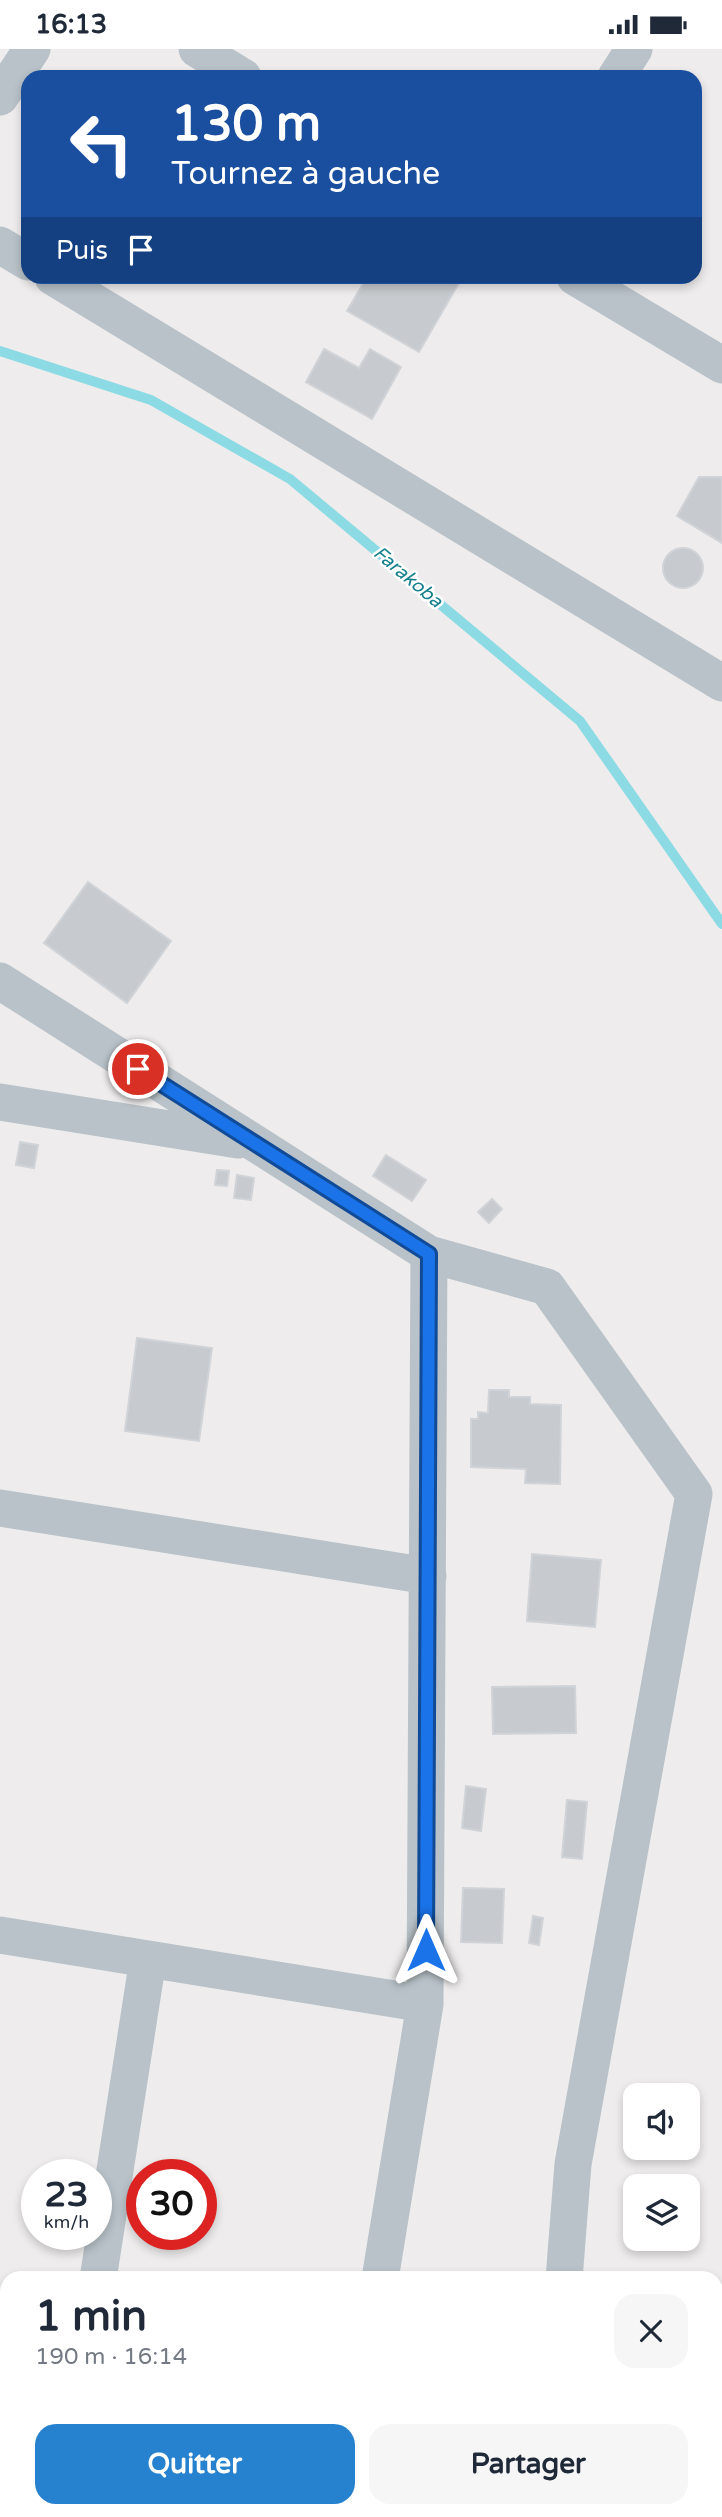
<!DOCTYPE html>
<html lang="fr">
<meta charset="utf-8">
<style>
:root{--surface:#fff;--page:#f6f6f7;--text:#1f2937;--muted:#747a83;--accent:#2682cf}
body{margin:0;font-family:"Varela Round",sans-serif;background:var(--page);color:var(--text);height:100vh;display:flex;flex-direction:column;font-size:26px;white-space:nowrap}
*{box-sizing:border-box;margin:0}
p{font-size:23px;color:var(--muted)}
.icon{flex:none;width:38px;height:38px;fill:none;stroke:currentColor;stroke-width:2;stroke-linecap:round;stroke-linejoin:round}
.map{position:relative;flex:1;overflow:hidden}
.panel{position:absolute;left:0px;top:2222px;width:723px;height:247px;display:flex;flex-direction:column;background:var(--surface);border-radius:21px 21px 0 0;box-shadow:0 4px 10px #0003}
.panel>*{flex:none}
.guide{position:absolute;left:21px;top:21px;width:681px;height:214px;border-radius:21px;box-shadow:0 4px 10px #0003;background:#1a4fa0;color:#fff;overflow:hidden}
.controls{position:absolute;left:623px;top:2034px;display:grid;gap:14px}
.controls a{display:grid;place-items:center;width:77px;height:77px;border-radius:14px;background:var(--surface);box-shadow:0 4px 10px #0003;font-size:35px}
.speed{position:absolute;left:21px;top:2110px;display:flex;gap:14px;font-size:35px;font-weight:700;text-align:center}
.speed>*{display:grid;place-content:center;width:91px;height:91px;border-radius:50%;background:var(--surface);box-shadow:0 4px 10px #0003;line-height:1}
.speed small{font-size:18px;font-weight:400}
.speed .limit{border:10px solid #d22;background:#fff;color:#111}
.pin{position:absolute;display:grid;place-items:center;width:60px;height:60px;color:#fff;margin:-30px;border:4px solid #fff;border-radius:50%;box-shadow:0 2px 7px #0007}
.me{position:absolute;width:77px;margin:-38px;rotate:0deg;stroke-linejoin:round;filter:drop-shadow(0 0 5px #0008)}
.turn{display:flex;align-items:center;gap:24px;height:147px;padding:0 35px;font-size:32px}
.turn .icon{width:91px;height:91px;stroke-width:2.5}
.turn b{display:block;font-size:49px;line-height:60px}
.then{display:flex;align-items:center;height:66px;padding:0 35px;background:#0003;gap:14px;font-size:26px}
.round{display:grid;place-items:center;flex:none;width:74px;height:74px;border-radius:21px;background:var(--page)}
.overview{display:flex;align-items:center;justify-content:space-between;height:119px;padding:0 35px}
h1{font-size:42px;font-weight:700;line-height:52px}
.cta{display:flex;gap:14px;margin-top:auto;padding:14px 35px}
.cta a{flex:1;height:80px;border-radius:21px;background:var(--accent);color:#fff;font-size:28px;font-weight:700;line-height:80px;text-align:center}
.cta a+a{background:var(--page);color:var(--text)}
.status{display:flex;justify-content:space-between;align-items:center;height:49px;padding:0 35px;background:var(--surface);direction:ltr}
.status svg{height:19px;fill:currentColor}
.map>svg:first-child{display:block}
.water{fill:#8cdbe4}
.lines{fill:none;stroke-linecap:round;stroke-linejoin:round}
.stream{stroke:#8cdbe4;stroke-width:10}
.building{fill:#c7cace;stroke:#d0d3d7;stroke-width:2}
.street{stroke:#b8c2c8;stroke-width:37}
.route-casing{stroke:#114b97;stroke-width:18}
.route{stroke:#1a73e8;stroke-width:12}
.labels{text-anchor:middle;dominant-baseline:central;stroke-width:5;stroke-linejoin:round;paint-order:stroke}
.water-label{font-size:19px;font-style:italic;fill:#16818c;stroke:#fff}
</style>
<div class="status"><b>16:13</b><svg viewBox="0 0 49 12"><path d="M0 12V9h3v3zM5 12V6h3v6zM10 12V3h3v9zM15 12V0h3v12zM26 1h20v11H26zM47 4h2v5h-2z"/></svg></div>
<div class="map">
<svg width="722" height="2468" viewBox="0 0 722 2468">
<rect width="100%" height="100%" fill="#eeecec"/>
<path class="water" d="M722,2364V2468H702L703,2462H716V2396Z"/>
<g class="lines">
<path class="stream" d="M0,302L151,351L290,430L580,672L722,875"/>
</g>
<path class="building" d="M367,228H448L459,234L419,303L347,262Z
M324,300L359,319L370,300L401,318L372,370L306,333Z
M699,428H722V494L677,467Z
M663 519a20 20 0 1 1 40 0a20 20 0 1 1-40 0Z
M88,833L171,892L127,954L44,894Z
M20,1093L38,1096L34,1119L16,1116Z
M386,1106L426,1131L412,1152L373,1127Z
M217,1121L229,1122L227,1137L215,1136Z
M237,1126L254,1129L251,1151L234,1149Z
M492,1150L502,1160L489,1174L478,1163Z
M137,1289L212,1299L199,1392L125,1382Z
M489,1341H509V1348H530V1355L561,1356L560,1435L525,1434L526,1420L471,1418V1370H478V1363L488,1364Z
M532,1505L601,1511L595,1578L527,1572Z
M575,1637L576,1684L493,1685L492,1638Z
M466,1737L486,1740L481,1782L462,1779Z
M567,1751L587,1753L582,1810L562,1808Z
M463,1839L504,1840L502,1894L461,1893Z
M533,1867L543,1869L539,1896L529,1894Z"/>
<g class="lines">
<path class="street" d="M197,0L243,28
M616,28L634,0
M0,48L32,0
M0,196L28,213
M53,228L722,634
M575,228L722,316
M0,932L429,1205L547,1238L694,1445L573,2115L564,2230
M0,1053L238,1091
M0,1459L428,1527
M0,1886L425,1955
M98,2230L148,1910
M380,2230L425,1955L429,1205
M61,2468L62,2462
M341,2468L342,2462
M545,2468V2462"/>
</g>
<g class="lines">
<defs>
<path id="route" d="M138,1020L429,1205L426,1901"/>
</defs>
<use href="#route" class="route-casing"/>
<use href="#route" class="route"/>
</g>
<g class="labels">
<g class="water-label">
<text transform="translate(408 528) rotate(40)">Farakoba</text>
</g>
</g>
</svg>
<div class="controls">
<a><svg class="icon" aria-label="sound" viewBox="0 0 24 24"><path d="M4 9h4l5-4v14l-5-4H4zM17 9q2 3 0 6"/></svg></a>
<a><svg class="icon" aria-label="layers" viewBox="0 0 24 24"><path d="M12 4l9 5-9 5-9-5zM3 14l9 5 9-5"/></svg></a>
</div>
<div class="speed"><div>23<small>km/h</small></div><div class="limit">30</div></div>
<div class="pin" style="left:138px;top:1020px;background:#d93025"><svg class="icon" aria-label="arrive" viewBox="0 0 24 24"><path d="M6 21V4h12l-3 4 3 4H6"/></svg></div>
<svg class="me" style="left:426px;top:1901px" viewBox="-20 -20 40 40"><path d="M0-17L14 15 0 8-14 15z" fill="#1a73e8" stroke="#fff" stroke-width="4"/></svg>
<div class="guide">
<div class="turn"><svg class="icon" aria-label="left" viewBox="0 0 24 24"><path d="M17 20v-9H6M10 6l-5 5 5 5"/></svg><div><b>130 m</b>Tournez à gauche</div></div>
<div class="then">Puis<svg class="icon" aria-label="arrive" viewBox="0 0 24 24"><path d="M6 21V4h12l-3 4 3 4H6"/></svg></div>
</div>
<section class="panel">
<div class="overview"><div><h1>1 min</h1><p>190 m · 16:14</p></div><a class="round"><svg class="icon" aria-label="close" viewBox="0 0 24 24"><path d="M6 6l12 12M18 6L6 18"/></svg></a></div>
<div class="cta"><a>Quitter</a><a>Partager</a></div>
</section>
</div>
